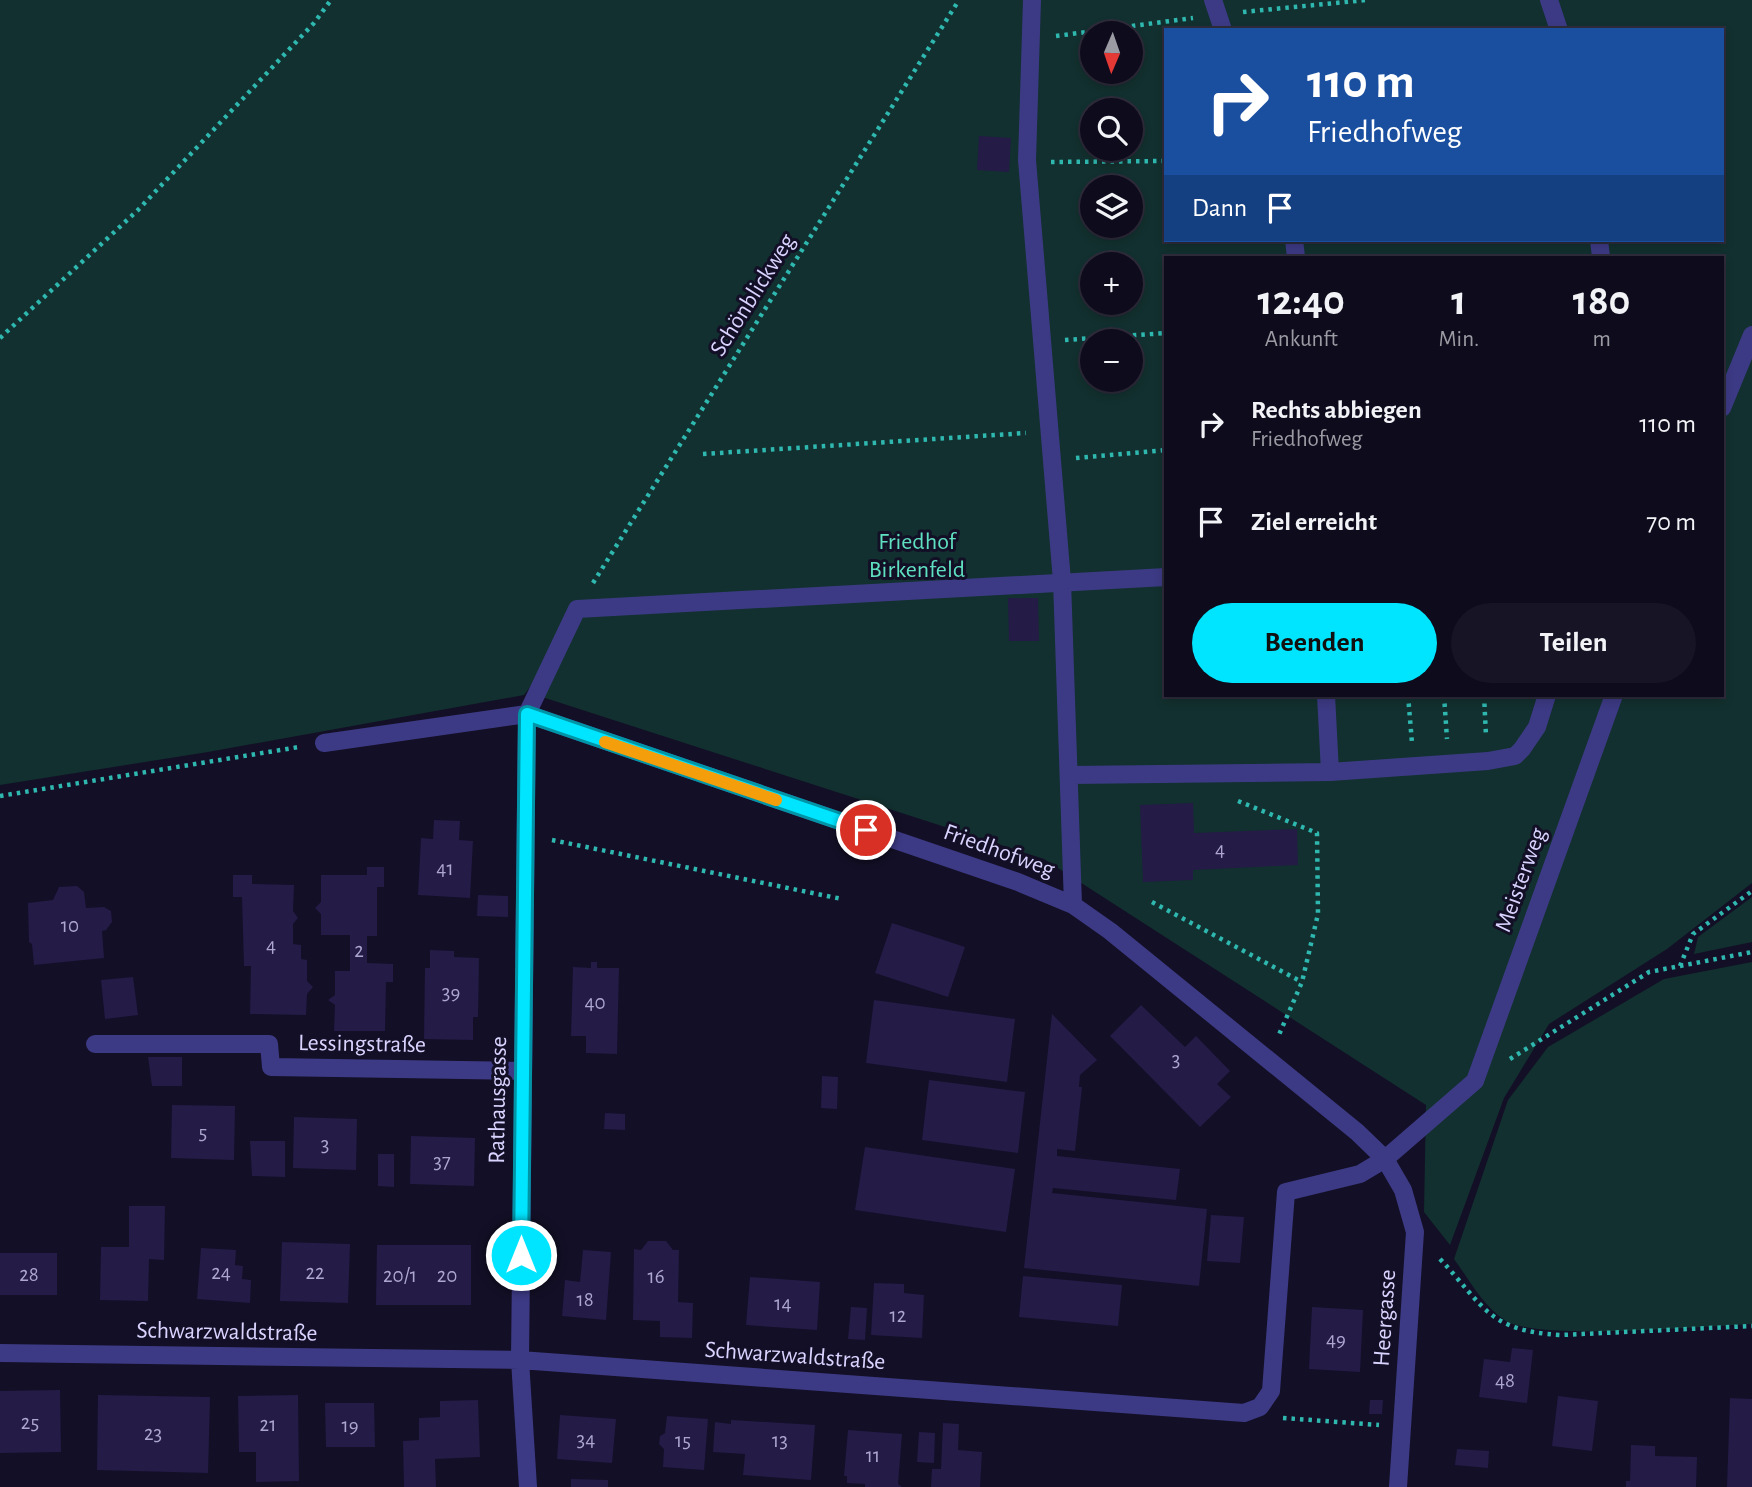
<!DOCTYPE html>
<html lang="de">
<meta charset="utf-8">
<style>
:root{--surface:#0e0b1c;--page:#171425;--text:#f1f3f6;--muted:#9b9ba3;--line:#2e2b3b;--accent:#00e5ff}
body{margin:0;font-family:"Alegreya Sans",sans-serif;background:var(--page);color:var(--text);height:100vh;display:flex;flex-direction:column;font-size:26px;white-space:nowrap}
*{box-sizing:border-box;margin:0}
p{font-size:23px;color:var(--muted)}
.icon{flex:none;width:38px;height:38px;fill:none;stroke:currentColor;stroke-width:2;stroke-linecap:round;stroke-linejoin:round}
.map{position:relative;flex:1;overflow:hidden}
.side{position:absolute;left:1164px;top:256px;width:560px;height:441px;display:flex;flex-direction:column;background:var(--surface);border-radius:0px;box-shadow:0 4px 10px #0003,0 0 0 2px var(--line)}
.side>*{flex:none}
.guide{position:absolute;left:1164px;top:28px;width:560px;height:214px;border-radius:0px;box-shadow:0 4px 10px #0003,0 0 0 2px var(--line);background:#1a4fa0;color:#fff;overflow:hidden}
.needle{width:46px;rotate:182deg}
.fabs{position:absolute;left:1080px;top:21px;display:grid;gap:14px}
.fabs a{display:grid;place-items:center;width:63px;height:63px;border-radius:50%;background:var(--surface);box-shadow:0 4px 10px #0003,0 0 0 2px var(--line);font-size:35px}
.pin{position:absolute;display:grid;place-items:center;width:60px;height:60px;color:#fff;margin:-30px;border:4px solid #fff;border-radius:50%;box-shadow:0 2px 7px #0007}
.me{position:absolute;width:77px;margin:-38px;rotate:0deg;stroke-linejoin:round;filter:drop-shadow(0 0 5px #0008)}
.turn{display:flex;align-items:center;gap:24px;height:147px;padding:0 28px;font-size:32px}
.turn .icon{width:91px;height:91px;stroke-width:2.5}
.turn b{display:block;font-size:49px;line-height:60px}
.then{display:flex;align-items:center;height:66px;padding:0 28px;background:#0003;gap:14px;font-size:26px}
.eta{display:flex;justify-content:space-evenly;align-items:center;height:119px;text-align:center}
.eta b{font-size:42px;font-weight:600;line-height:49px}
.button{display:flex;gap:14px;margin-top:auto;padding:14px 28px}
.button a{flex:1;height:80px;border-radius:42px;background:var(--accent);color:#111;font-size:28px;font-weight:600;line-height:80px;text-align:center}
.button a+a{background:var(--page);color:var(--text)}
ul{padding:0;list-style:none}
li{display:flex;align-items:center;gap:21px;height:98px;padding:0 28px}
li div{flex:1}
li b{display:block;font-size:26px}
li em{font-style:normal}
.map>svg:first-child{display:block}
.green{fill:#12302f;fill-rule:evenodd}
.building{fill:#241b47}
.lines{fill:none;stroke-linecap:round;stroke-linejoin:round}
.path{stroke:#2fb8b0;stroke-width:4.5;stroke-dasharray:3.5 5;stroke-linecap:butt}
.minor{stroke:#3d3a85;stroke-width:18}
.route-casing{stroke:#0095a6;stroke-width:18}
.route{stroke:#00e5ff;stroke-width:12}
.slow{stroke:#f59e0b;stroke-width:12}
.labels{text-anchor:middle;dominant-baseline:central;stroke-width:6;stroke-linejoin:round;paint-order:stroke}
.number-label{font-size:21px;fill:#aca6d1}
.street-label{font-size:24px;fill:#d9d4ff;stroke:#130f26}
.park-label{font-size:24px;fill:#5fe0c0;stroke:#130f26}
</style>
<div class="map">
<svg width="1752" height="1487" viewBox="0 0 1752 1487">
<rect width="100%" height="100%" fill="#130f26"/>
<path class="green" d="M0,0H1752V883L1667,949L1549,1024L1504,1098L1450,1245L1424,1212L1426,1105L1044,859L539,696L584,615L524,695L208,752L0,785ZM1166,30H1722V240H1166ZM1092,33H1130V72H1092ZM1092,110H1130V149H1092ZM1092,187H1130V226H1092ZM1166,257H1722V695H1166ZM1092,264H1130V303H1092ZM1092,341H1130V380H1092Z
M1752,897V942L1694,954L1698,937Z
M1752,962V1324C1706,1326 1538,1341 1506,1321C1483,1306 1470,1281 1454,1259L1508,1100L1548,1047L1664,979Z"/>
<path class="building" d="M979,136L1011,138L1009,172L977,170Z
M1008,598H1038L1039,641H1009Z
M1193,803L1194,833L1297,829L1298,865L1193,870V880L1143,882L1140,805Z
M434,820L460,821L459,840L473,841L470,898L418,895L421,838L433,839Z
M367,867H384V887H377V936H367V963L393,964V982H386L385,1031H334L335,1005L328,1000L335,995V971H350V935H321V914L315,908L321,902V875H367Z
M233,875H252V884L294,885L293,911L298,918L293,924V944L301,945V959L307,960V981L313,987L307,994L306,1015L250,1014L251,966H244L242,897H233Z
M77,886L84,892L86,908L104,907L111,911L112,922L106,930L102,931L104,958L34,965L32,944L29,942L28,903L53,900L59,887Z
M478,895L508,896V917L477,916Z
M892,923L965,947L948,997L875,973Z
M430,950L454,951V957L479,958L478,1017H473V1040L424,1039L425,968H430Z
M591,962H597V968H619L617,1054L586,1053V1036H571L573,967L591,968Z
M133,977L138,1015L105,1019L101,980Z
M874,1000L1015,1019L1007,1082L866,1063Z
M1141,1005L1185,1047L1196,1036L1230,1071L1217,1084L1231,1097L1200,1127L1110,1036Z
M1052,1014L1097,1060L1080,1075L1079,1087H1082L1075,1151L1057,1149V1156L1180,1169L1176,1200L1053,1188L1052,1193L1207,1209L1199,1286L1024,1268Z
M148,1057H182V1086H152Z
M822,1076L838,1077L837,1109L821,1108Z
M929,1080L1025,1092L1018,1153L922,1140Z
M172,1105L235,1106L234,1160L171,1158Z
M605,1113L625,1114V1130L604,1129Z
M294,1117L357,1119L356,1170L293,1168Z
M411,1136L475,1138L474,1186L410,1184Z
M250,1141H285V1177L252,1176Z
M865,1147L1015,1169L1006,1232L855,1210Z
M378,1154H394V1187L378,1186Z
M129,1206H165L164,1260L149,1259L148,1301L100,1300L101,1247H129Z
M1211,1215L1244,1217L1240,1263L1207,1261Z
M648,1241H666L673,1250H679L678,1302L693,1303L692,1338L660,1337V1321L633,1320L634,1249L641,1250Z
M282,1242L350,1244L348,1303L280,1301Z
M377,1245H471V1305H376Z
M201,1248L236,1250L235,1265L243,1266L242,1279L251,1280L250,1303L197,1299Z
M583,1250L611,1252L606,1320L562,1316L565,1280L580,1282Z
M0,1253H57V1295H0Z
M1023,1276L1122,1285L1118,1326L1019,1317Z
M750,1277L820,1282L817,1330L746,1325Z
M874,1283L904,1284V1293L924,1295L922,1338L871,1335Z
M851,1307L867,1308L865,1340L848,1339Z
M1312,1307L1363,1310L1360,1372L1309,1369Z
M1512,1348L1533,1350L1527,1403L1479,1397L1484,1359L1510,1362Z
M60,1390L61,1452L0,1453V1391Z
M98,1395L210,1397L208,1473L97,1470Z
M298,1395L299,1481L256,1482V1452H239L238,1396Z
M1558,1396L1598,1401L1592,1451L1552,1446Z
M1730,1398L1752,1399V1487H1727Z
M478,1400L480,1457L435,1459L436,1487H404L403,1441L419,1440V1418L440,1417V1401Z
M1370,1400H1383L1382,1414H1369Z
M325,1403H374L375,1447H326Z
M560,1415L616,1419L612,1463L557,1459Z
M667,1416L708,1419L704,1470L663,1467L664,1449L659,1444L660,1436L665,1433Z
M731,1420L815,1425L811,1480L743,1475L745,1454L713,1452L715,1422L731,1424Z
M943,1423L959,1424L958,1450L982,1452L980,1487H931L932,1469H941Z
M848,1430L902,1434L898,1484L902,1487H865V1484L847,1483V1476H844Z
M919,1432L935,1433L934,1463L917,1462Z
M1631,1445L1655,1446V1456L1697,1457L1696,1487H1626V1481H1630Z
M1457,1449L1489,1451L1488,1468L1455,1465Z
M571,1479L608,1480V1487H571Z"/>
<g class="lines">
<path class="path" d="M1243,12L1366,0
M1056,36L1193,18
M1051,162L1166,161
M0,338L138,210L314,23L331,0
M1065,340L1166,333
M703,454L1026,433
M1076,458L1166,450
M593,583L959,0
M1408,695L1412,743
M1444,695L1447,739
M1484,695L1486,736
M0,796L299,747
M1238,801L1317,833L1318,914L1302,982L1278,1037
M552,840L842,899
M1152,902L1302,982
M1680,966L1693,934L1752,891
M1510,1059L1649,972L1752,952
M1440,1259C1485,1307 1488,1331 1561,1335L1752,1326
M1283,1418L1379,1425"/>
<path class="minor" d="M1032,0L1027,160L1062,581L1073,905
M1213,0L1223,30
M1549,0L1559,30
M1294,240L1296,257
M1599,240L1601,257
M1722,408L1752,335
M1326,695L1330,772
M324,743L527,714L1018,882L1073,905L1110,931L1357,1132L1385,1159L1403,1190L1415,1232L1398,1487
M1070,775L1330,772L1488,761L1515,756L1522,749L1537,727L1547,695
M95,1044H269L271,1067L523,1071
M0,1353L520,1360L1244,1413L1260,1407L1271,1391L1286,1192L1360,1174L1385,1159L1475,1081L1614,695
M528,1487L520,1360L527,714L577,609L1166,577"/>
</g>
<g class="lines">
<defs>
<path id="route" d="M521,1255L527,714L866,830"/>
</defs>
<use href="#route" class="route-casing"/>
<use href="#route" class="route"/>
<path class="slow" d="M605,742L776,800"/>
</g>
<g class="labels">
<g class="number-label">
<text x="1220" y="849">4</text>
<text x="445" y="868">41</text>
<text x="70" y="925">10</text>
<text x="271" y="945">4</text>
<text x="359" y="950">2</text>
<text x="451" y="992">39</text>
<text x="595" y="1002">40</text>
<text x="1176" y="1059">3</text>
<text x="203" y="1132">5</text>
<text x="325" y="1144">3</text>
<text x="442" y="1161">37</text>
<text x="221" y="1272">24</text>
<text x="315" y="1272">22</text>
<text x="29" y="1274">28</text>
<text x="400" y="1275">20/1</text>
<text x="447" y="1275">20</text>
<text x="656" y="1276">16</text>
<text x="585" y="1299">18</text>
<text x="783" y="1303">14</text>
<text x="898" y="1315">12</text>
<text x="1336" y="1339">49</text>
<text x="1505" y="1380">48</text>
<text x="30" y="1422">25</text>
<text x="268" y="1424">21</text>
<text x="350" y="1425">19</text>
<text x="153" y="1433">23</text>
<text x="586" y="1439">34</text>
<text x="683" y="1440">15</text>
<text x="780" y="1440">13</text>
<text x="873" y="1455">11</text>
</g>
<g class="street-label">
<text transform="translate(753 295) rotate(-58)">Schönblickweg</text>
<text transform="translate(999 851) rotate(20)">Friedhofweg</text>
<text transform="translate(1521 880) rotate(-70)">Meisterweg</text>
<text transform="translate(362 1044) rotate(1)">Lessingstraße</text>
<text transform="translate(498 1100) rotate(-89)">Rathausgasse</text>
<text transform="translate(1385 1318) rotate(-86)">Heergasse</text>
<text transform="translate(227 1332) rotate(1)">Schwarzwaldstraße</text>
<text transform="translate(795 1356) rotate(4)">Schwarzwaldstraße</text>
</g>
<g class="park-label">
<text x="917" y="542">Friedhof<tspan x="917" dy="28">Birkenfeld</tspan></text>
</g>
</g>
</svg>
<div class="fabs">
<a><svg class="needle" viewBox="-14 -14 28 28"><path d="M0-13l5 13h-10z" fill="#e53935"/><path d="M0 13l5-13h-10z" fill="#9b9ba3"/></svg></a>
<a><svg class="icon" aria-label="search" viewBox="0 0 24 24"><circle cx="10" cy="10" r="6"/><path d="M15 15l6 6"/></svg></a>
<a><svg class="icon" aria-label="layers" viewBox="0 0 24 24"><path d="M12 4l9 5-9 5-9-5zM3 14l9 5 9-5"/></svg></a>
<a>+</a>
<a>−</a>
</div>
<div class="pin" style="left:866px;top:830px;background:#d93025"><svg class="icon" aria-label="arrive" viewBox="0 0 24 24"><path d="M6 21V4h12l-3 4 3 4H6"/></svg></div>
<svg class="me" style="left:521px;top:1255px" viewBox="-20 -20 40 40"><circle r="17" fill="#00e5ff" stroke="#fff" stroke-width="3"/><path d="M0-11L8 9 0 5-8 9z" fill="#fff"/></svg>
<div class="guide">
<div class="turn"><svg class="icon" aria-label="right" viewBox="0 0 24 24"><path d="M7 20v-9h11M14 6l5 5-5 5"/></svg><div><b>110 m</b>Friedhofweg</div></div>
<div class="then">Dann<svg class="icon" aria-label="arrive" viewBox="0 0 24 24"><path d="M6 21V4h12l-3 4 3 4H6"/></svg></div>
</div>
<section class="side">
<div class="eta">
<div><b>12:40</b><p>Ankunft</p></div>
<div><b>1</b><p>Min.</p></div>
<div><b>180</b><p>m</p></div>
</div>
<ul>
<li><svg class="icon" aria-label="right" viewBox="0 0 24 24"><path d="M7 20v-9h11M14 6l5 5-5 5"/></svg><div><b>Rechts abbiegen</b><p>Friedhofweg</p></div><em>110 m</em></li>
<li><svg class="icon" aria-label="arrive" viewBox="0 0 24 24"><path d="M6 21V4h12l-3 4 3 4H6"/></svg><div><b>Ziel erreicht</b></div><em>70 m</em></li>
</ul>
<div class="button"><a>Beenden</a><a>Teilen</a></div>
</section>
</div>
